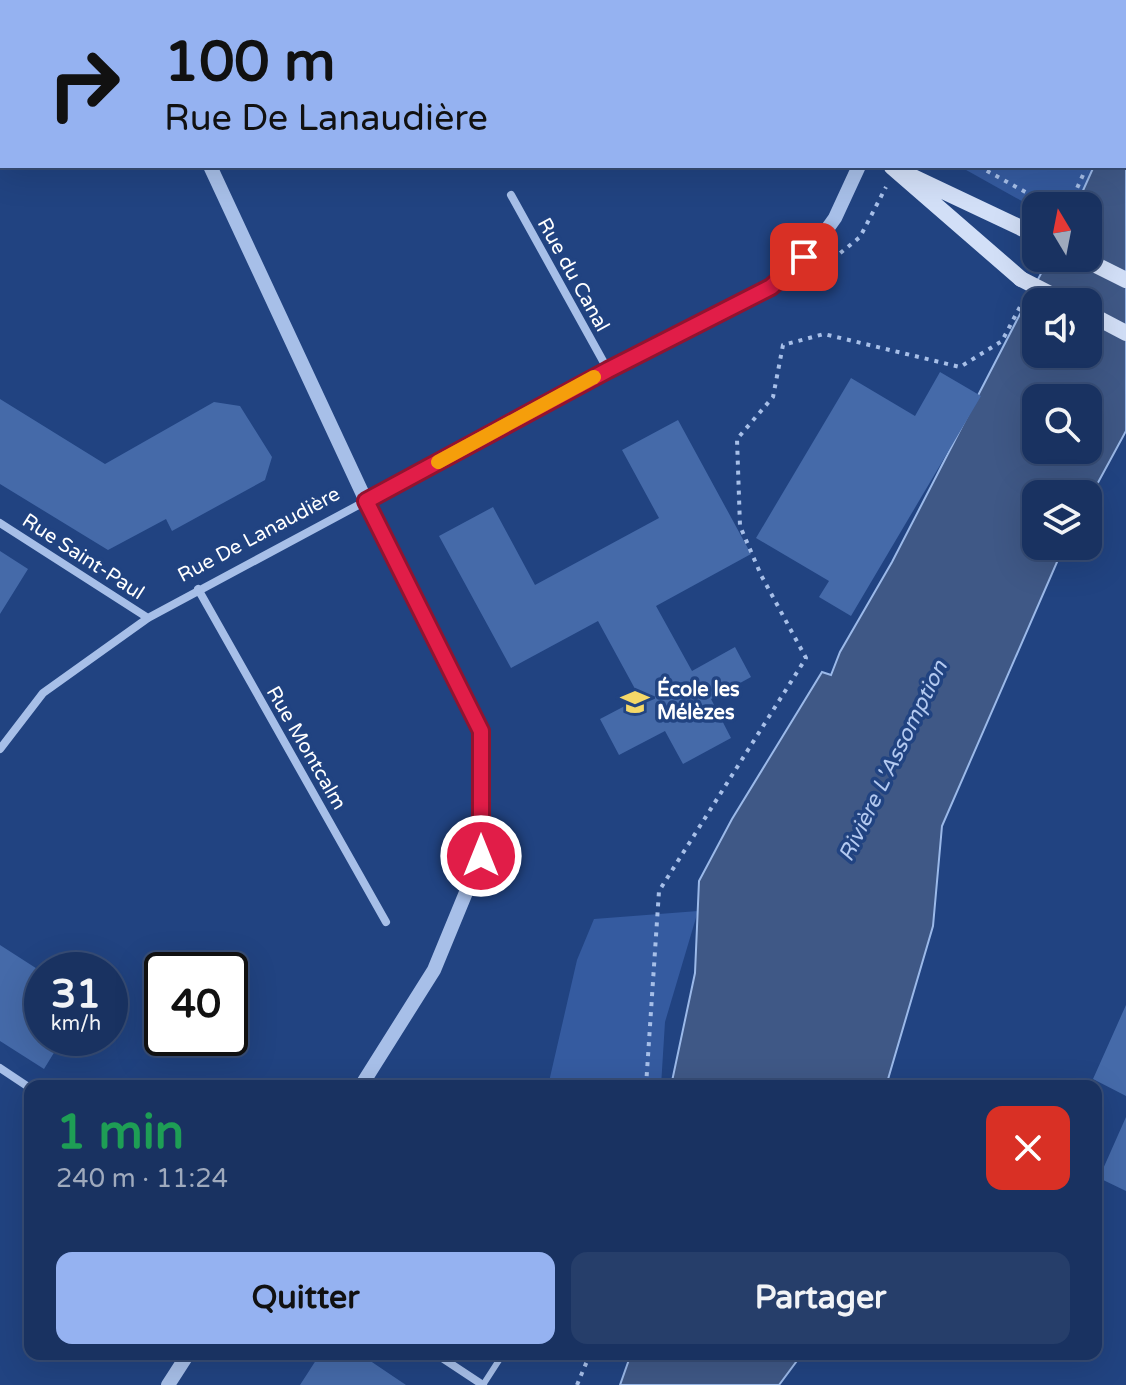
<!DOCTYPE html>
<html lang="fr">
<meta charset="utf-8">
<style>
:root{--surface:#193261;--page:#263e6a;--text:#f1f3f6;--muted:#9faabd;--line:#374d76;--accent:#95b2f1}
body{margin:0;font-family:"Varela Round",sans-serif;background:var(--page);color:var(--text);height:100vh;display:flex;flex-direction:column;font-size:30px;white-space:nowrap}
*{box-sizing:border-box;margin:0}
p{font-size:26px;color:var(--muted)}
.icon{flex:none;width:44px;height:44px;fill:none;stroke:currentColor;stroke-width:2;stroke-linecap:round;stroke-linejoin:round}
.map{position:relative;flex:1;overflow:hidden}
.details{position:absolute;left:24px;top:1080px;width:1078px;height:280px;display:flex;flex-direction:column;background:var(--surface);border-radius:16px;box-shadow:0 8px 32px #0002,0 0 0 2px var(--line)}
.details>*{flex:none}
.banner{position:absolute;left:0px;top:0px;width:1126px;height:168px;box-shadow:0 8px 32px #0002,0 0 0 2px var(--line);background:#95b2f1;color:#111;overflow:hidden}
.needle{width:52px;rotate:350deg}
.buttons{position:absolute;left:1022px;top:192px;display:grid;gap:16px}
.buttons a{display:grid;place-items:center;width:80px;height:80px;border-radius:16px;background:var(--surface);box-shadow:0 8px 32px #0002,0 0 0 2px var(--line);font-size:40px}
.speed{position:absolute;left:24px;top:952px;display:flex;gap:16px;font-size:40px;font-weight:700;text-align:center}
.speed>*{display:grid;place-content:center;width:104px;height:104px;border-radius:50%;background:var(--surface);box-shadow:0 8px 32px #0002,0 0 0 2px var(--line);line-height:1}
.speed small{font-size:20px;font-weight:400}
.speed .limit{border:4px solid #111;border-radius:12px;background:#fff;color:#111}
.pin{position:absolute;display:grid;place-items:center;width:68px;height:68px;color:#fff;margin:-34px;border-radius:16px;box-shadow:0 4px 12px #0006}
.me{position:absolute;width:88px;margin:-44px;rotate:0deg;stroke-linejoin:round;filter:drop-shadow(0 0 6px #0008)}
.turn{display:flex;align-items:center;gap:28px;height:168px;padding:0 32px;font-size:36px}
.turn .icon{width:104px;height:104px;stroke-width:2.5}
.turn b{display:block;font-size:56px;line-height:68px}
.round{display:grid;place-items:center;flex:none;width:84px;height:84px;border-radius:16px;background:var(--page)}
.summary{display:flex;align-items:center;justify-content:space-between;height:136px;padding:0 32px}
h1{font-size:48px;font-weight:700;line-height:60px;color:#1e9e55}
.action{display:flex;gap:16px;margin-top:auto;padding:16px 32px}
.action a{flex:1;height:92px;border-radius:16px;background:var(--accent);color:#111;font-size:32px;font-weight:700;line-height:92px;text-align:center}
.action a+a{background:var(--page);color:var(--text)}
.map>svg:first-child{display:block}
.green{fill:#355ba0}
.water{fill:#3f5886;stroke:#9bb9e9;stroke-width:2;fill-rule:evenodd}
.building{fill:#456aa9}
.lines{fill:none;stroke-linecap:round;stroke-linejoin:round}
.path{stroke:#a7bfe8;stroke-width:4;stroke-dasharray:4 6;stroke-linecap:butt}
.service{stroke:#a7bfe8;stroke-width:6}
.minor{stroke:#a7bfe8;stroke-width:8}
.tertiary{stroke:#a7bfe8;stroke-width:14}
.secondary{stroke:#d2dff7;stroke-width:16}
.secondary-bridge{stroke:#d2dff7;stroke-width:16}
.route-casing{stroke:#92132f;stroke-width:20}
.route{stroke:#e11d48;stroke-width:14}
.slow{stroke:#f59e0b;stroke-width:14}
.labels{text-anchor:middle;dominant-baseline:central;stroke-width:7;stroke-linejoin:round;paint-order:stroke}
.street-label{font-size:20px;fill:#fff;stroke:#214381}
.poi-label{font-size:20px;font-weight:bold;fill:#fff;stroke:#214381;text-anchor:start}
.water-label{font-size:22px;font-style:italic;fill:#b3c9f0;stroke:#214381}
</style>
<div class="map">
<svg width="1126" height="1385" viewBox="0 0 1126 1385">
<rect width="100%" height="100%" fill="#214381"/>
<path class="green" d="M959,166H1094L1076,206H1036V209Z
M698,911L665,1022L661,1086H548L577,960L594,919Z"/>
<path class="water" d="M1027,0H1126V431L1088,501V494H1036V546H1064L942,826L933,926L886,1086H671L695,973L699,881L732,819L822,672L831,675L840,652L892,562L1049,258H1088V206H1076L1094,166H1124V2ZM1036,302H1088V354H1036ZM1036,398H1088V450H1036Z
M631,1354H802L779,1385H620Z"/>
<path class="building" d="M940,372L981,396L851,616L819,597L829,581L756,538L851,378L915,416Z
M0,399L105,464L214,402L240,406L272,457L265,480L172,531L166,519L108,550L0,484Z
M678,420L751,554L656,606L692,671L735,647L751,677L711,699L731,738L683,764L665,731L619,755L600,719L640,698L598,621L511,668L439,536L493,507L535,585L659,518L622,450Z
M0,551L28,569L0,614Z
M0,945L42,972V1038H63L44,1069L0,1041Z
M1126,1005V1096L1093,1079Z
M1126,1117V1191L1099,1178Z
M320,1354H360L406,1385H300Z"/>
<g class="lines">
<path class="path" d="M653,0L657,2
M1001,0L1006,2
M978,166L1051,206
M1069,206L1087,166
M817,272L860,237L886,187
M646,1086L659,891L806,658L761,575L740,526L737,439L773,397L783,345L824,334L960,367L1002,341L1022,303
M577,1385L590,1354"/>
<path class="service" d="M483,1385L503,1354"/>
<path class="minor" d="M270,2L274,0
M511,195L608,370
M0,523L148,618
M198,589L386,922
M0,749L43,693L148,618L366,501
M0,1068L30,1088
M436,1354L483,1385"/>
<path class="tertiary" d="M132,0L133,2
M210,166L366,501L481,731V856L434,970L361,1086
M366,501L608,370L771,287L820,239L835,218L859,166
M168,1385L188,1354"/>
<path class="secondary" d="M590,0L594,2
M892,167L1021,279
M911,176L1036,235
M1082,258L1126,280
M1088,313L1126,333"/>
<path class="secondary-bridge" d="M1021,279L1066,302"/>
</g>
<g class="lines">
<defs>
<path id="route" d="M481,856V731L366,501L608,370L771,287L804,257"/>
</defs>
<use href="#route" class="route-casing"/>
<use href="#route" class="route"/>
<path class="slow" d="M438,462L594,377"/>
</g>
<defs>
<symbol id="school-bare" viewBox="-9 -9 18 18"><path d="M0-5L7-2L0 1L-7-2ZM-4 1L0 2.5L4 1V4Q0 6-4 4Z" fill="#f5d868" stroke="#214381" stroke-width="2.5" paint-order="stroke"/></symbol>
</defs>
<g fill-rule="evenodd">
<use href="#school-bare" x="615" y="682" width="40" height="40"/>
</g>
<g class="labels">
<g class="street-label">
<text transform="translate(573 275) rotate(61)">Rue du Canal</text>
<text transform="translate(259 535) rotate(-28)">Rue De Lanaudière</text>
<text transform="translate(83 557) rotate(33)">Rue Saint-Paul</text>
<text transform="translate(306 748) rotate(60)">Rue Montcalm</text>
</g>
<g class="poi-label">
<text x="657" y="690">École les<tspan x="657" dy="23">Mélèzes</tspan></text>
</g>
<g class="water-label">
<text transform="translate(893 761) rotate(-64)">Rivière L'Assomption</text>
</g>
</g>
</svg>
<div class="buttons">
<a><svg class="needle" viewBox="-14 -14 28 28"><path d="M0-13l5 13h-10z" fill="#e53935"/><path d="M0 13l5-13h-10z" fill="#9faabd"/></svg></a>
<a><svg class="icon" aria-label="sound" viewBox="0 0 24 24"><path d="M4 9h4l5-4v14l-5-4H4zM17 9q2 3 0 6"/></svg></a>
<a><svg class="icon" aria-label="search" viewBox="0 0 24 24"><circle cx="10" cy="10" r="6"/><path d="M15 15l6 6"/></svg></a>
<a><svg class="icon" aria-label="layers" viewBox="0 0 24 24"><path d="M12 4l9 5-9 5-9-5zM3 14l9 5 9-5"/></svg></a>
</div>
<div class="speed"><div>31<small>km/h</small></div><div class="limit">40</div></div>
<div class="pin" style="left:804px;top:257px;background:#d93025"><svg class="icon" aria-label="arrive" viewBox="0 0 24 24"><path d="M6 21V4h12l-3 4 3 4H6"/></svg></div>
<svg class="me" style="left:481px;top:856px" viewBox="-20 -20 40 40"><circle r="17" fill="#e11d48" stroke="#fff" stroke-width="3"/><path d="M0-11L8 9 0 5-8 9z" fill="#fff"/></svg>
<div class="banner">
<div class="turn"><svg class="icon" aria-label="right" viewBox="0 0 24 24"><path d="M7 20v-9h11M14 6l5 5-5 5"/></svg><div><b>100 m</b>Rue De Lanaudière</div></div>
</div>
<section class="details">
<div class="summary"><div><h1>1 min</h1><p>240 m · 11:24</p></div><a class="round" style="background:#d93025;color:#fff"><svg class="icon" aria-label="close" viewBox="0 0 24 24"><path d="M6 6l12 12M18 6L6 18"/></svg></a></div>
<div class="action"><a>Quitter</a><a>Partager</a></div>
</section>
</div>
